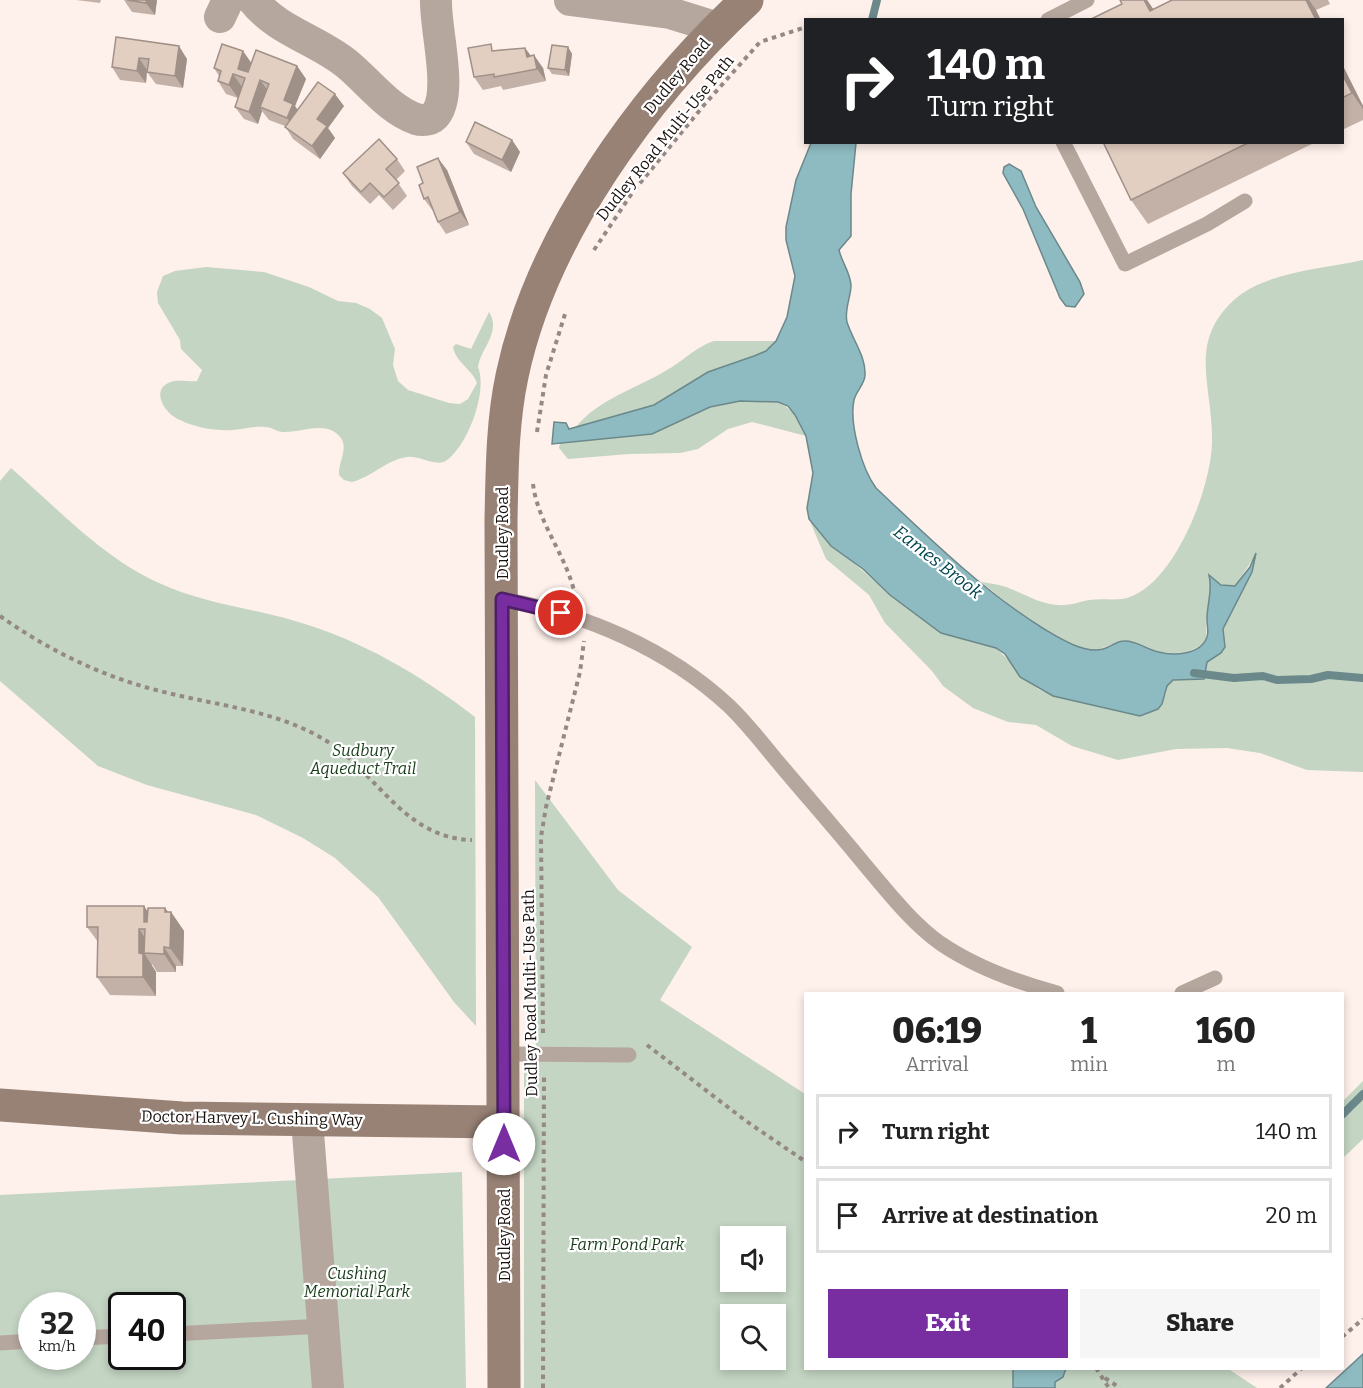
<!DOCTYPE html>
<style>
:root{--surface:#fff;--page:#f6f6f6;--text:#222;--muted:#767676;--line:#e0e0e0;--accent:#782ea1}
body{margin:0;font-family:Bitter,serif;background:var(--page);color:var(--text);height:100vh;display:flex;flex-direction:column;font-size:22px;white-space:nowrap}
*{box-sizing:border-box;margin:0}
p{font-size:20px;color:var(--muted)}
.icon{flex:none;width:33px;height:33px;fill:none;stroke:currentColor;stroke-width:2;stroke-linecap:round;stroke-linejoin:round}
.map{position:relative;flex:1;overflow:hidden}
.panel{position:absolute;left:804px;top:992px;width:540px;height:378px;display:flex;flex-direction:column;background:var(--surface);border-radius:0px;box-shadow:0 3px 9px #0003}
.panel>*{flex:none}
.hud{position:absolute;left:804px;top:18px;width:540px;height:126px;border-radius:0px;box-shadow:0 3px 9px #0003;background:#202124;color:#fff;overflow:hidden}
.tools{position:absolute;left:720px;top:1226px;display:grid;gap:12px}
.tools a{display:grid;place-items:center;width:66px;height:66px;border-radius:0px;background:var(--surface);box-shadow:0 3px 9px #0003;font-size:30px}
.speed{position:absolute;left:18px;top:1292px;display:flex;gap:12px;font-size:30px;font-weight:700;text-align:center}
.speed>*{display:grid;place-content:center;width:78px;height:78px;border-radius:50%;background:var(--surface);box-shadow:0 3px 9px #0003;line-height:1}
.speed small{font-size:15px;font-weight:400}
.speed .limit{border:3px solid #111;border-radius:9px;background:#fff;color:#111}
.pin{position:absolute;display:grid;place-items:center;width:51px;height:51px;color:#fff;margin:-26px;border:3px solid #fff;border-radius:50%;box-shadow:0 2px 6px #0007}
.me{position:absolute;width:66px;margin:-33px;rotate:0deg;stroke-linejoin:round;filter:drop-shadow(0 0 4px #0008)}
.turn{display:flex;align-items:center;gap:21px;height:126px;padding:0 24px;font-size:27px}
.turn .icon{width:78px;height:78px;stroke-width:2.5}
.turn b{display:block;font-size:42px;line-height:51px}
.eta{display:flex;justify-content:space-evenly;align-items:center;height:102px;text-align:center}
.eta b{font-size:36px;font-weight:800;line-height:42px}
.button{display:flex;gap:12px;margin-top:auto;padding:12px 24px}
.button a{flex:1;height:69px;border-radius:0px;background:var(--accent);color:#fff;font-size:24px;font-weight:800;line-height:69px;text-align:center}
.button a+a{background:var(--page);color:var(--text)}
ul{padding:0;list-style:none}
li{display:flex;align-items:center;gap:18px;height:75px;margin:0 12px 9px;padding:0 12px;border:3px solid var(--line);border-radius:0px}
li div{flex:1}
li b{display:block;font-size:22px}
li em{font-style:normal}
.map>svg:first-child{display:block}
.green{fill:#c4d5c3;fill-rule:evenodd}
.water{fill:#8ebbc1;stroke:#6b888b;stroke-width:1.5}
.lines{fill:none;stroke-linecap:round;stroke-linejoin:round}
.stream{stroke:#6b888b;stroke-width:8}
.path{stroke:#948985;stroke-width:4;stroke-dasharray:4.5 4.5;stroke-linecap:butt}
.lane{stroke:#b6a79e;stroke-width:15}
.street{stroke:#b6a79e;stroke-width:32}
.secondary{stroke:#988276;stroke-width:33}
.wall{fill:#c3b1a7}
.shaded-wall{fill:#9f9088}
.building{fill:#e3cec2;stroke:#9f9088;stroke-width:1.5}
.route-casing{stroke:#4e1e69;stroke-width:15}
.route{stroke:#782ea1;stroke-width:10}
.labels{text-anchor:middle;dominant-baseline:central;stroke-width:4.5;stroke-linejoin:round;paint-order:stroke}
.street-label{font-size:16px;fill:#18100d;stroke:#fff}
.park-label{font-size:16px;font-style:italic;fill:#163d17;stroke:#fff}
.water-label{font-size:18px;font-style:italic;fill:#00464e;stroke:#fff}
</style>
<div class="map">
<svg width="1363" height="1388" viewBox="0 0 1363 1388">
<rect width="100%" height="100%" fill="#fef0eb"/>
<path class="green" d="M1363,260V772L1307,770L1260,753L1227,748L1176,749L1118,760L1072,746L1036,725L1008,722L973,708L943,686L932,671L885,623L869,595L826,559L809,519L821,534L890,595L941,633L996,648L1038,689L1053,696L1140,716L1166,694L1167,686L1173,680L1190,679L1204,674L1207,662L1221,653L1225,647L1223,630L1252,572L1255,556L1235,586C1223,589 1218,581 1209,576L1212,591L1207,611L1206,640C1186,661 1163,651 1138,648C1131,646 1123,644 1115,644C1108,644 1102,650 1094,650C1058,649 1009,603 981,582C988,583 996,584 1003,586C1022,592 1043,607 1064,605C1073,605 1081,601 1090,600C1102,598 1115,601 1127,598C1175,584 1212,486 1212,441C1213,386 1187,343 1234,300C1264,272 1323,269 1363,260Z
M206,267L264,272L309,287L338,301L356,303L370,309L382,318L395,349L393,365L398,381L408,390L449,403L460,404L468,399L477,383C472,369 456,363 453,347L456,344L471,349L489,312C502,332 480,349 478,367C488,391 468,445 447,460C437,468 419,455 407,457C386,460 372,477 352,482L344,480L339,475C338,460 352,445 336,433C321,422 300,433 283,432C277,432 272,427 265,427C255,426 244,429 233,430C216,431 196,428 180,420C164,414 148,387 174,381C180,380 190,382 197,381L202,370L181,349L180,340L158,303L157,292L163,276L175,271Z
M714,341H776L766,351L754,356L708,372L654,405L576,427C600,398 636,389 667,370C683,361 697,346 714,341Z
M740,401C776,399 792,400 806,436L752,422L728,429L698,449L680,453L629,454L568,459L559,448L560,443L652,434L710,407Z
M11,468C57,508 103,558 159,583C202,603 250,608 295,621C361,640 421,675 475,717L476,1026L454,1002L378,897L335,858L303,838L256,815L147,785L98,766L0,681V481Z
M535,780L618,890L692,947L660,1000L805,1094L806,1368H1227L1257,1388H524V1071L536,1079ZM730,1236H776V1281H730ZM730,1314H776V1359H730Z
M1363,1081V1139L1343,1158V1101Z
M462,1172L466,1388H0V1195ZM32,1305H82V1356H32ZM122,1305H172V1356H122Z"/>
<path class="water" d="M811,143H856L851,194V236L839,250C842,263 850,272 851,285C851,297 844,310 847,322C852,339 866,356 865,375C865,384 856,391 854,400C849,424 862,469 876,488C928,537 983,591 1044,629C1059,638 1084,654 1103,649C1110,647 1117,641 1124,641C1136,640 1147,650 1159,652C1173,656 1201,655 1207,637C1209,631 1207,626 1207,619C1207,603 1213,591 1209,575L1221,585L1235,586L1250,567L1256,553L1252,572L1223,629L1225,647L1221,653L1207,662L1204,679L1173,680L1167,686L1162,704L1158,709L1140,716L1053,696L1020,677L1005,654L996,648L941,633L890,595L863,569L831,546L809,519L807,508L813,473L806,436L795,415L788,406L778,402L740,401L710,407L652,434L552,444L554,422L566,423L569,429L654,405L708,372L754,356L766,351L776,341L787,317L795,276L786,240V227L796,180Z
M1009,164L1021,171L1036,207L1080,282L1084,294L1075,307L1066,306L1060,298L1023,209L1003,173L1004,167Z
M1363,1354V1388H1326Z
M1013,1368H1066L1063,1377L1055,1382V1388H1013Z"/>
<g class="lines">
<path class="stream" d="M872,20L877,0
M1194,673L1234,678L1263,676L1277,680L1311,679L1328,675L1363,678
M1342,1115L1363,1094"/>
<path class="path" d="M594,250L632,193L704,105L760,42L806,27
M537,432L546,375L565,314
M533,484C538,524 567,556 575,595
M0,616C48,650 103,677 160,691C213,705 269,709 318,736C375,766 400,838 472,840
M543,1033L541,837L546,807L580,672L584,641
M647,1045L746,1121L806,1162
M1342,1337L1363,1319
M1096,1368L1109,1388
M1105,1378L1120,1388
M543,1388L544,1074
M1280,1388L1302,1368"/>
<path class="lane" d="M1048,20L1087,0
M1063,142L1125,264L1207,224L1245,201
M502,599C584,613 668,649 729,706C749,725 765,747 783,768C810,800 838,832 865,865C888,892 911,922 940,943C975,967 1016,982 1057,993
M1182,993L1215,978
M503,1054L629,1055
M172,1334L323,1326
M82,1338L122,1336
M0,1343L32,1341"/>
<path class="street" d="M253,0C277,31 318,40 347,64C369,82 388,109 416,119C423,121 432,120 436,114C453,91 435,29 436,0
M570,0L670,13L718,28
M220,17L228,0
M307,1120L328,1388"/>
<path class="secondary" d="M0,1105L182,1118L503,1122
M504,1388L501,521C502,473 502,423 512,376C541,237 644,95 747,0"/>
</g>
<path class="wall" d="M76,0H101L100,3Z
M124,0H157L155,15L132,12Z
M1120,0H1147L1153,9L1172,0H1328L1330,4L1316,10L1089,20L1122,4Z
M116,37L187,59L183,88L156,84L147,72V70L146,83L120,80L112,67Z
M568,47L572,54L569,76L552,74L548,68Z
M525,48L531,56L543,68L546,81L503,90L501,86L483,90L474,77L496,50Z
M243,51L251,63L297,66L306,79L295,106L297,109L344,106L328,128L335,138L320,159L293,139L285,126L269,120L262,111L258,124L244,119L235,107L242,87L238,98L226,94L218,81L219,76L214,68Z
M1342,64L1363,106V120L1342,130Z
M512,140L520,152L511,172L474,154L466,142Z
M1103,142H1316L1148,224L1131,200Z
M397,159L405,171L396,180L407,196L393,210L379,195L370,204L352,186L343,173Z
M447,170L469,225L446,234L438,222L433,211L424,199L423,183Z
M144,906L148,912L165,908L168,912H171L184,931L183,966H176V972H157L152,964V966L156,972V996L110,995L97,977L98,942L87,927Z"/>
<path class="shaded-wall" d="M146,0H157L155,15L146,3Z
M1144,0H1147L1156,13L1150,11Z
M1306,0H1309L1316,10L1321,20H1316Z
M179,46L187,59L183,88L175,76Z
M568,47L572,54L569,76L565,70Z
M525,48L534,60L527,57Z
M243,51L252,64L247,80L238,69Z
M534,55L543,68L546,81L537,69Z
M139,58L147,70L146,83L137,71Z
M1342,64L1363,106V109L1352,93L1342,74Z
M297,66L306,79L295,106L302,116L296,131L287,118L284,100Z
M233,74L242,87L238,98L229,85Z
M260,80L269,92L260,107L262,111L258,124L249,112Z
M335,94L344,106L328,128L335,138L320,159L312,146L317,119Z
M512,140L520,152L511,172L502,160Z
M438,158L447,170L469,225L460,212Z
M144,906L156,925L144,922Z
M165,908L171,916V912L184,931L183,966L170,948Z
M139,929L152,948L144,953L156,972V996L143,977L139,953Z
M164,947L176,966V972L164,954Z"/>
<path class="building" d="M127,0H146V3Z
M1120,0H1144L1150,11L1172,0H1306L1316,20H1089L1122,4Z
M116,37L179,46L175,76L147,72L149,59L139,58L137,71L112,67Z
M222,44L243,51L238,69L248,72L256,50L297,66L284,100L293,104L287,118L260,107L269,84L260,80L249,112L235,107L245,78L233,74L229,85L218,81L221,71L214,68Z
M491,44L492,51L525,48L527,57L534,55L537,69L494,77V74L474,77L468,48Z
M552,45L568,47L565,70L548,68Z
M1342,74L1352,93L1342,98Z
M318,82L335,94L317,119L327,126L312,146L285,127Z
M475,122L512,140L502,160L466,142Z
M379,139L397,159L386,169L399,183L384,197L370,183L361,192L343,173Z
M1103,142H1250L1131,200Z
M438,158L460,212L438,222L428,197L424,199L419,185L423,183L417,167Z
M87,906H144V922H147L148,908H165V912H171L170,948L164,947V954L144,953L145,929H139V953L143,954V977H97L98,927H87Z"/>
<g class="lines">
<defs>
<path id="route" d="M504,1144L502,599L561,613"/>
</defs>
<use href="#route" class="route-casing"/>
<use href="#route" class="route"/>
</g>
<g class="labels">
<g class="street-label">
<text transform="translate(677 76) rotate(-50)">Dudley Road</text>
<text transform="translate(665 138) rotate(-51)">Dudley Road Multi-Use Path</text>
<text transform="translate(502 533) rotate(-90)">Dudley Road</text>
<text transform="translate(530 993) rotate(-91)">Dudley Road Multi-Use Path</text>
<text transform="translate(252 1118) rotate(1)">Doctor Harvey L. Cushing Way</text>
<text transform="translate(504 1235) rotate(-90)">Dudley Road</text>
</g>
<g class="park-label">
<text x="363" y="750">Sudbury<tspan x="363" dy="18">Aqueduct Trail</tspan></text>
<text x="627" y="1244">Farm Pond Park</text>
<text x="357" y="1273">Cushing<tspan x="357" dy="18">Memorial Park</tspan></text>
</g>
<g class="water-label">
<text transform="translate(938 562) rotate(38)">Eames Brook</text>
</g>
</g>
</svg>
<div class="tools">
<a><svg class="icon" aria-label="sound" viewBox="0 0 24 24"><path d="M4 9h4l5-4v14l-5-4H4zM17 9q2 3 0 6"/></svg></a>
<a><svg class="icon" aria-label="search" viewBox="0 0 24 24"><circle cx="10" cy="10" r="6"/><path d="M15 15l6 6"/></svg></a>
</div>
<div class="speed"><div>32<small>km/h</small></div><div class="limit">40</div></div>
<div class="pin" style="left:561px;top:613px;background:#d93025"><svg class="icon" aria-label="arrive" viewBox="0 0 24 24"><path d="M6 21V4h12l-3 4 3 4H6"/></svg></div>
<svg class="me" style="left:504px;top:1144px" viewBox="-20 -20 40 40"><circle r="19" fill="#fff"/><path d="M0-13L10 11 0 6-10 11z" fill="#782ea1"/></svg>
<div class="hud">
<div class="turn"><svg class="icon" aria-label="right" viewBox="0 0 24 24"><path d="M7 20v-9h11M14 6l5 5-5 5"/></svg><div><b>140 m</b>Turn right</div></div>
</div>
<section class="panel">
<div class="eta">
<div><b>06:19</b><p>Arrival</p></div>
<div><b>1</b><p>min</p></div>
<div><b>160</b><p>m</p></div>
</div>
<ul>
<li><svg class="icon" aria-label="right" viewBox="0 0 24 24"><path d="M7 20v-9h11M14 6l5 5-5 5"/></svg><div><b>Turn right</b></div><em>140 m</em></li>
<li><svg class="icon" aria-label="arrive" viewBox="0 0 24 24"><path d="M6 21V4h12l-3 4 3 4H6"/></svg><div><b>Arrive at destination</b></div><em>20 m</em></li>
</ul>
<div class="button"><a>Exit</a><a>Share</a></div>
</section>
</div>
